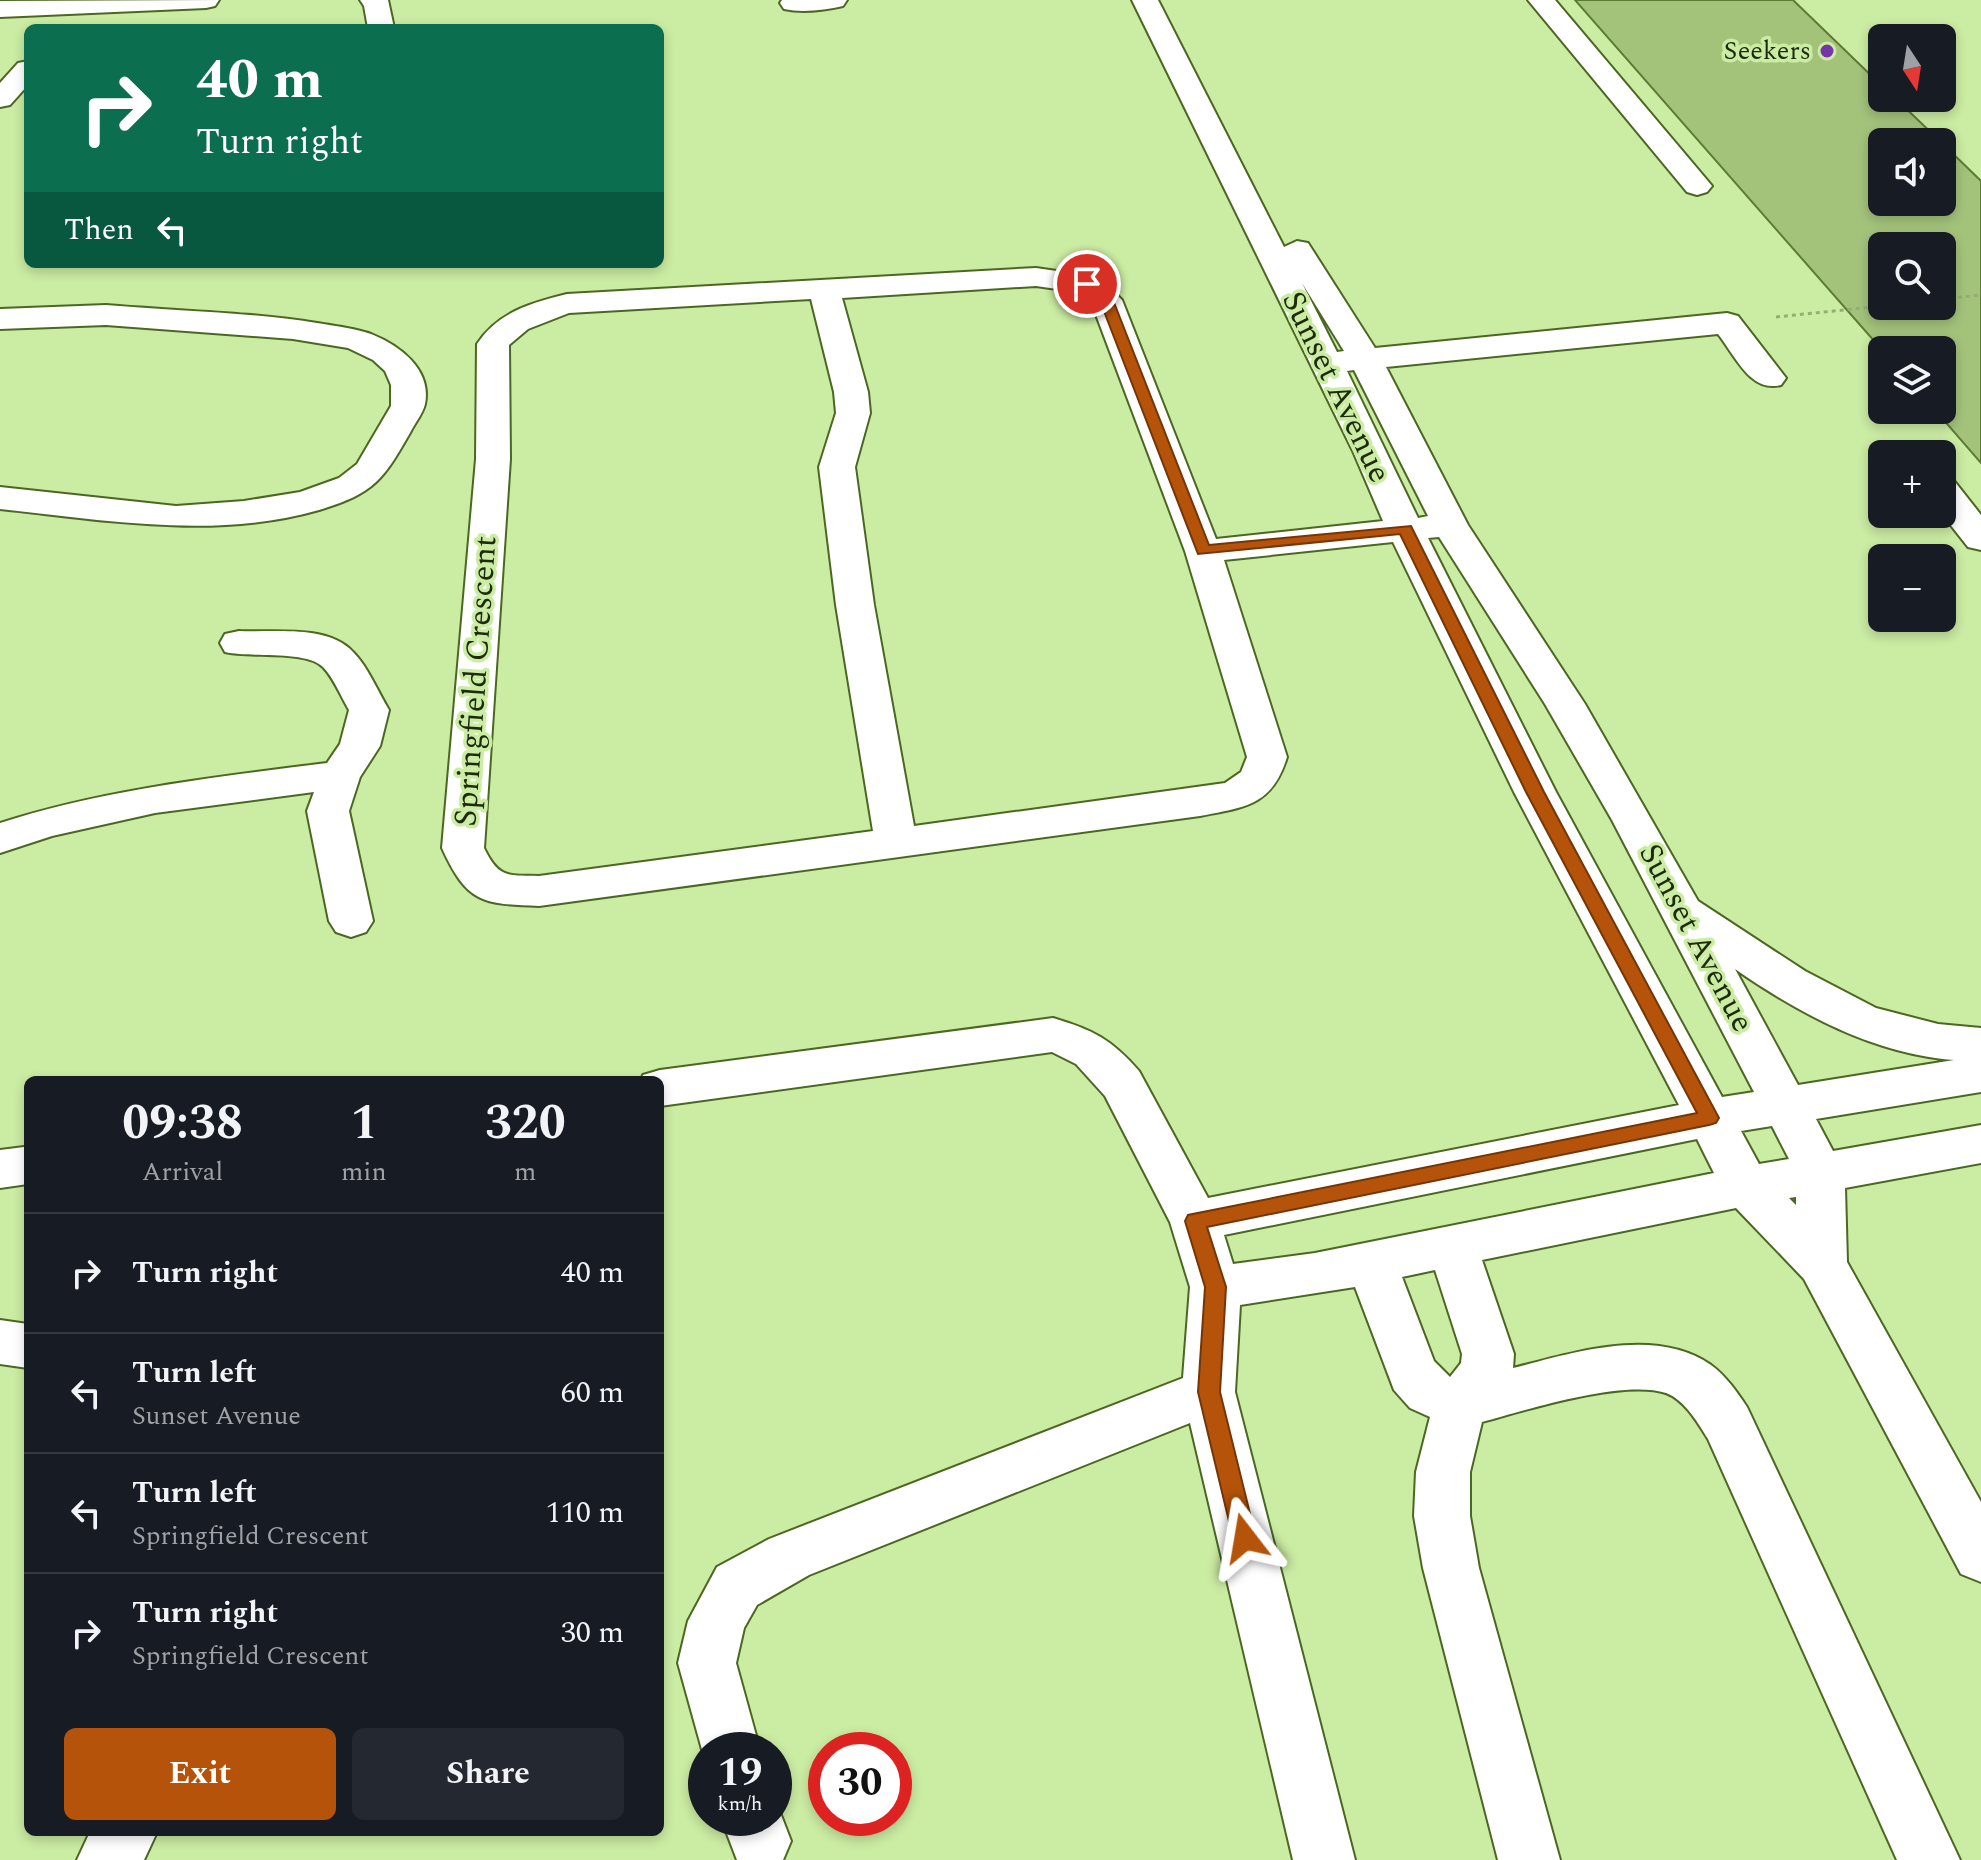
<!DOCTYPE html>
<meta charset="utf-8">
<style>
:root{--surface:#171b24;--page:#242831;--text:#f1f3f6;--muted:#9ea1a6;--line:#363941;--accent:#b45309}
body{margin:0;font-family:Spectral,serif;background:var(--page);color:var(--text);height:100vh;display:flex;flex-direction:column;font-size:30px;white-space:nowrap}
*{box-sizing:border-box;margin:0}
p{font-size:26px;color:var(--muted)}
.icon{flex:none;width:44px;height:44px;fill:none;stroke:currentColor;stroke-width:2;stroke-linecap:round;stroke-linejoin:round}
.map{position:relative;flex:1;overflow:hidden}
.sheet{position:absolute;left:24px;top:1076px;width:640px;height:760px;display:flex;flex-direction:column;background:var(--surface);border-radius:12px;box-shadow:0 4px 12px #0003}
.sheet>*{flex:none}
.guide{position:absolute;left:24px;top:24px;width:640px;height:244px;border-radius:12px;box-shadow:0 4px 12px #0003;background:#0b6e4f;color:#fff;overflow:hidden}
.needle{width:52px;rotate:168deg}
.controls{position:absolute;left:1868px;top:24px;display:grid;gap:16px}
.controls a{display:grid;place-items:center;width:88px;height:88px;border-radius:12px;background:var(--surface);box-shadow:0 4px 12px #0003;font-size:40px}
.speed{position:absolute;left:688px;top:1732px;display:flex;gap:16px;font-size:40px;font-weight:700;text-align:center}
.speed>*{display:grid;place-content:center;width:104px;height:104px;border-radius:50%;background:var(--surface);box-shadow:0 4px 12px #0003;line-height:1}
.speed small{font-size:20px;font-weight:400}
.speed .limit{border:12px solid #d22;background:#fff;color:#111}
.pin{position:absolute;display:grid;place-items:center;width:68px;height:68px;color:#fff;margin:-34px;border:4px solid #fff;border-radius:50%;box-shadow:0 2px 8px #0007}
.me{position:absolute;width:88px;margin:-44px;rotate:346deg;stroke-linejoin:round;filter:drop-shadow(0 0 6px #0008)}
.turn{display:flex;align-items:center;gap:28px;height:168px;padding:0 40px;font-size:36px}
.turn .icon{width:104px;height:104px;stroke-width:2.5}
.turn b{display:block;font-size:56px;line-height:68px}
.then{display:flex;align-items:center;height:76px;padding:0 40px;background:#0003;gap:16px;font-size:30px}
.eta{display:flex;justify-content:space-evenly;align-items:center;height:136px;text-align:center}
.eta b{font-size:48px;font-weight:700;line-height:56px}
.primary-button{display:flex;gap:16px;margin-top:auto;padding:16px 40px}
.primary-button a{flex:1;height:92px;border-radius:12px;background:var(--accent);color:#fff;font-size:32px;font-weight:700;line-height:92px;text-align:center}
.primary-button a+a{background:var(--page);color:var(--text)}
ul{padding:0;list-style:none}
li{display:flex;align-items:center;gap:24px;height:120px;padding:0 40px;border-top:2px solid var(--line)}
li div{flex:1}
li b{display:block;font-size:30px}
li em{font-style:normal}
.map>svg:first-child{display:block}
.building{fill:#a3c37b;stroke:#5e7b36;stroke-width:2;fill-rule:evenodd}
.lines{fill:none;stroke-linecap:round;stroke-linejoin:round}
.minor-casing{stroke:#4c6722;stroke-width:4}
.path{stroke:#94ae73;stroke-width:3;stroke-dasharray:4 4;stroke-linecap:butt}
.minor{fill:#fff;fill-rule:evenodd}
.route{fill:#b45309;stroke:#753606;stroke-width:2}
.poi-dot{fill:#7934a8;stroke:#cbeca3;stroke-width:3}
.labels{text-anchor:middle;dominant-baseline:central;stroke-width:7;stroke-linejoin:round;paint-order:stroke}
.far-poi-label{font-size:26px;fill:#1e2a0d;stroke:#cbeca3;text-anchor:end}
.street-label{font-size:32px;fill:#1e2a0d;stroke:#cbeca3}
</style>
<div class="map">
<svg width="1981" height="1860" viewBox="0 0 1981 1860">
<rect width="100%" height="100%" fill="#cbeca3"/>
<path class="building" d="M1575,0H1793L1882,86V98H1895L1941,142H1882V202H1942V143L1981,181V463L1935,410H1942V350H1882ZM1882,246H1942V306H1882Z"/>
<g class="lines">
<defs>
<path id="minor" d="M219,0L215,6L206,8L0,17V1Z
M360,0H388L394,28H368L364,6Z
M782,0H847L843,6C825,10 802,13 784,9L780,3Z
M1132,0H1158L1284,247L1297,241L1308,243L1375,348L1727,313L1738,316L1786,378L1781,385C1750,393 1735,355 1718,334L1386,367L1468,525L1585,704L1698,901L1805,971L1876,1008L1938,1024L1981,1028V1092L1816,1119L1833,1151L1981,1125V1163L1845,1188L1847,1262L1981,1502V1582L1961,1574L1804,1279L1736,1208L1482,1260L1514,1354L1513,1368C1573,1353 1655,1326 1711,1365C1726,1376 1737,1392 1747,1407L1960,1860H1897L1708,1439C1698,1423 1685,1400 1666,1393C1623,1379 1526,1410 1482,1422L1470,1472V1516L1479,1568L1560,1860H1498L1423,1568L1414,1516L1416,1472L1430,1417L1410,1408L1394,1390L1355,1287L1240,1305L1235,1392L1355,1860H1293L1190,1423L809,1575L757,1605L744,1628L736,1663L760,1750H706V1764L678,1663L688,1621L717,1567L769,1539L1183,1378L1190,1287L1170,1222L1105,1096L1076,1064L1052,1052L660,1106V1080H641L643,1075L660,1070L1053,1018C1093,1030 1111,1039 1139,1071L1208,1198L1679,1105L1514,792L1393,542L1224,560L1287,757C1272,806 1245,807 1200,816L539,906C482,904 467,903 442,848L476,459L477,344C498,312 531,303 567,294L1036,268L1098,277L1122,300L1216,539L1383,521L1353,451ZM1302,283L1344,351L1337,352ZM1036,286L1078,292L1092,304L1185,551L1247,757L1241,772L1225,783L914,826L874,605L855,467L870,413L868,392L842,298ZM811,299L834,392L836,413L819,467L836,605L873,831L539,876C508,875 499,879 484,848L510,459L509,345L528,329L569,313ZM1354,370L1428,516L1418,518L1347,371ZM1439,537L1545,704L1612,820L1754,1092L1722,1097L1556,792L1428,538ZM1735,969C1800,1014 1874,1054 1954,1060L1798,1085ZM1772,1126L1789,1159L1759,1164L1741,1131ZM1697,1139L1714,1173L1315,1253L1233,1264L1224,1235ZM1796,1197V1205L1789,1198ZM1435,1270L1462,1354L1461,1363L1450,1377L1434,1361L1402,1277Z
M1528,0H1555L1707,180L1712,186L1707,192L1697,195L1687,192Z
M28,61V85L10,105L0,107V83L18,63Z
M106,305C176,311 248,312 317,323C335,326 354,328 371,334C399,345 432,369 425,404C423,413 415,423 411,431C383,480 375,493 319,510C215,540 105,520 0,509V487L176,506L244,501L300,492L339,478L357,464L391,406V385L385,371L373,360L348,348L293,339L106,325L0,329V309Z
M1942,479L1955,482L1981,515V550L1968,547L1942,514Z
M239,631C273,633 327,624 353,652C368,667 378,692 389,710L380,746L360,777L349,811L373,921L366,932L351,937L336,932L329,921L307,811L314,792L155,813L52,836L0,853V823C106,789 217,777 327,763L340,744L349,710C341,697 334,678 323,667C306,650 251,658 225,652L220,643L225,634Z
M24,1147L28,1148V1184L0,1188V1150Z
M0,1320L28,1324V1368L0,1364Z
M774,1797L791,1841L783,1860H737L721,1818H774Z
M90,1832H157L144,1860H77Z"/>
</defs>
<use href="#minor" class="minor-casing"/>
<path class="path" d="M1942,299L1981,295
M1776,317L1882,306"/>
<use href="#minor" class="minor"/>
</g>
<path class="route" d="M1083,281H1092L1113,300L1209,545L1411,526L1544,792L1719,1118L1716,1123L1709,1125L1207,1227L1226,1287L1220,1392L1256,1538L1253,1546L1245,1549L1237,1546L1233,1538L1198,1392L1205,1287L1185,1221L1188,1215L1697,1113L1526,792L1400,534L1198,554L1100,301L1083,286Z"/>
<circle class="poi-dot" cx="1827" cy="51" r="8"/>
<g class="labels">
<g class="far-poi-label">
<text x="1811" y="51">Seekers</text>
</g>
<g class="street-label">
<text transform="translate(1336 387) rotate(64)">Sunset Avenue</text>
<text transform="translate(476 681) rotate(-86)">Springfield Crescent</text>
<text transform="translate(1696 938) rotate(62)">Sunset Avenue</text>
</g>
</g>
</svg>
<div class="controls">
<a><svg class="needle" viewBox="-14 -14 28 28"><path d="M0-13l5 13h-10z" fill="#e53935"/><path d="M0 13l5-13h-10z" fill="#9ea1a6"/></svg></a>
<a><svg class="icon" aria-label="sound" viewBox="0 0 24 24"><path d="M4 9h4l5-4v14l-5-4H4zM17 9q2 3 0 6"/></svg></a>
<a><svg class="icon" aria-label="search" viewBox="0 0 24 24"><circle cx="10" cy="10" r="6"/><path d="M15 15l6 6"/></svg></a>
<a><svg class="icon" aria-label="layers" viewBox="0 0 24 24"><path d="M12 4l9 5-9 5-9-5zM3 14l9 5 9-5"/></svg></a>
<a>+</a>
<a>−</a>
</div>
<div class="speed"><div>19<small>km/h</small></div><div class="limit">30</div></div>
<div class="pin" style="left:1087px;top:284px;background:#d93025"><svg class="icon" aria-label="arrive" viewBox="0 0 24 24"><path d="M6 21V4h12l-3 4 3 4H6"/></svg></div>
<svg class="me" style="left:1245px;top:1538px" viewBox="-20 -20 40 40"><path d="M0-17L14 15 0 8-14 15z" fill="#b45309" stroke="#fff" stroke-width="4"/></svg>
<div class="guide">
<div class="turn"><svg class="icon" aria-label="right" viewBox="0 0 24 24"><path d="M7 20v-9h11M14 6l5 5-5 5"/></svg><div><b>40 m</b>Turn right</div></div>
<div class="then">Then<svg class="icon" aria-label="left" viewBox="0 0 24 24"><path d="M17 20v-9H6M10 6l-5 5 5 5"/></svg></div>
</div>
<section class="sheet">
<div class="eta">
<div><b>09:38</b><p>Arrival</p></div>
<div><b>1</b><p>min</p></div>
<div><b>320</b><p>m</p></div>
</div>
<ul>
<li><svg class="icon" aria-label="right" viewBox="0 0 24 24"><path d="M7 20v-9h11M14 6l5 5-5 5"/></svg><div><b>Turn right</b></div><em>40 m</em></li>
<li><svg class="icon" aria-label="left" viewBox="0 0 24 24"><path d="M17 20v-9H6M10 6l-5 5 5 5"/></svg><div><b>Turn left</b><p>Sunset Avenue</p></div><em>60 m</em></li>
<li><svg class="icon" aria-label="left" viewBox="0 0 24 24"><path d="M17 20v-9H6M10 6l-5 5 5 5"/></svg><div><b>Turn left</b><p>Springfield Crescent</p></div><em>110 m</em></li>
<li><svg class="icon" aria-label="right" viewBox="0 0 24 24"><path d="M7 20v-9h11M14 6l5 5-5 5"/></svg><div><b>Turn right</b><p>Springfield Crescent</p></div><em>30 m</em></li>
</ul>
<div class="primary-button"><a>Exit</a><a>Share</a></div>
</section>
</div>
